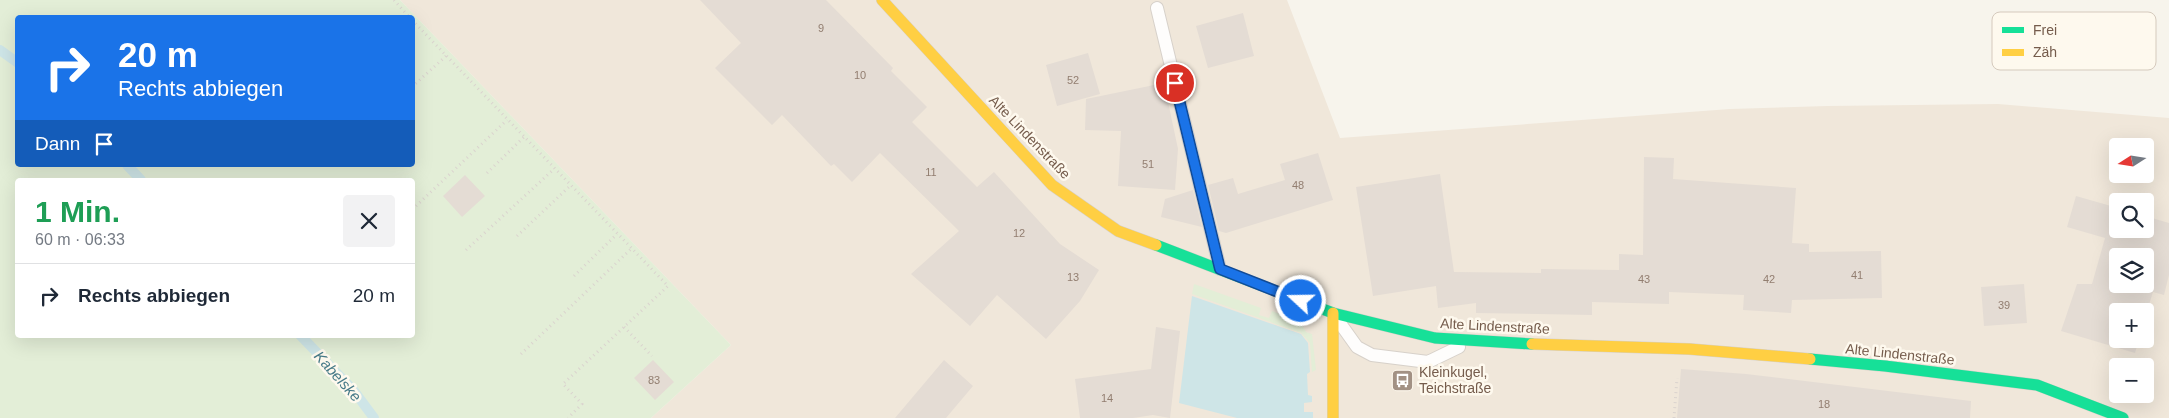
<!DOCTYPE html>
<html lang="de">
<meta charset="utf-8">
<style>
:root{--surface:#fff;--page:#f2f2f3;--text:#1f2937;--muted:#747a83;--line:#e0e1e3}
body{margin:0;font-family:Helvetica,sans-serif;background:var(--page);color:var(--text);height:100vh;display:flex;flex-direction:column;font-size:19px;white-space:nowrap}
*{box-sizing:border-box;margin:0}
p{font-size:16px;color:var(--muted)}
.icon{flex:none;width:28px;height:28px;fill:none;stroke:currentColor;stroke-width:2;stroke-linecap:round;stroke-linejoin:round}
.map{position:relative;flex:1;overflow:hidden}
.panel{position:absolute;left:15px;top:178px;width:400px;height:160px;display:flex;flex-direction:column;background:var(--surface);border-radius:5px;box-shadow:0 5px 20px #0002}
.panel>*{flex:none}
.guide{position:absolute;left:15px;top:15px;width:400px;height:152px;border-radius:5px;box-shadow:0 5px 20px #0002;background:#1a73e8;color:#fff;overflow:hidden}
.needle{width:32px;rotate:258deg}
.fabs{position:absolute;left:2109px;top:138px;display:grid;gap:10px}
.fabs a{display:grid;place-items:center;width:45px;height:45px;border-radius:5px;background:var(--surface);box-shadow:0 5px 20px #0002;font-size:25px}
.pin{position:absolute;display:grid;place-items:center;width:42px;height:42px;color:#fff;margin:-21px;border:2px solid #fff;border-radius:50%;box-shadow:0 1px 5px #0007}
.me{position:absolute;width:55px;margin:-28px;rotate:291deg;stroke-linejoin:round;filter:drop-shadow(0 0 4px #0008)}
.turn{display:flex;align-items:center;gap:18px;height:105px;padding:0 20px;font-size:22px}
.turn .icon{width:65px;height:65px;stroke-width:2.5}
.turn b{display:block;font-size:35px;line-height:42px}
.then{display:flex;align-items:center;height:48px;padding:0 20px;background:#0003;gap:10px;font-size:19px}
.round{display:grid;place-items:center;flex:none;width:52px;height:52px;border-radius:5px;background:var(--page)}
.overview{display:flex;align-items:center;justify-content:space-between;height:85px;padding:0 20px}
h1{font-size:30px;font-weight:800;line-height:38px;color:#1e9e55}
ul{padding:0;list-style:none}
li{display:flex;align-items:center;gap:15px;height:65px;padding:0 20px;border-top:1px solid var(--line)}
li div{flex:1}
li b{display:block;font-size:19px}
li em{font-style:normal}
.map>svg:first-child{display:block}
.residential{fill:#f0e7da;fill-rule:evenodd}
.green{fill:#e3eed7;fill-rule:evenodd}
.water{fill:#cee5e7}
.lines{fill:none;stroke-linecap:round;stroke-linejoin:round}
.stream{stroke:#cee5e7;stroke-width:10}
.building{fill:#e4dcd4;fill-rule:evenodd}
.lane-casing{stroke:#d7d1ca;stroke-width:14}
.fast-casing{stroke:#d6d0c8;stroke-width:12}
.slow-casing{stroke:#d6d0c8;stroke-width:12}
.path{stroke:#dad3ce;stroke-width:3;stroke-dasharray:1 4;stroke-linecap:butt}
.lane{stroke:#fefdfc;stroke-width:12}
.fast{stroke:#16e098;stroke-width:11}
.slow{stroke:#ffcf43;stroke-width:11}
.route-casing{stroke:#114b97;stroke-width:12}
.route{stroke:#1a73e8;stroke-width:9}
.labels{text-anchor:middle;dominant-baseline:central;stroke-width:5;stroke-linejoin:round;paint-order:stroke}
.number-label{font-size:11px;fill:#927e70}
.street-label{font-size:14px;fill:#755c4c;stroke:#fef9ee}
.poi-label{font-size:14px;fill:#755c4c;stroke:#fef9ee;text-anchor:start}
.water-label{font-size:15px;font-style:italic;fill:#477a88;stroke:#fef9ee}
.key{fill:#fef9ee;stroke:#d5cabd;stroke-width:1}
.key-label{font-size:14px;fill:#755c4c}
</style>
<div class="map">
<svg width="2169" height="418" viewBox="0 0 2169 418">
<rect width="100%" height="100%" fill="#f7f4ec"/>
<path class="residential" d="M400,0H1287L1340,138L1730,109L1827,106L1998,104L2169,118V418H651L731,345ZM2118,146H2145V174H2118ZM2118,201H2145V229H2118ZM2118,256H2145V284H2118ZM2118,311H2145V339H2118ZM2118,366H2145V394H2118Z"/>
<path class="green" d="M0,0H400L731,345L651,418H0ZM18,18H412V165H18ZM18,180H412V335H18Z
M1194,284L1261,308L1259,315L1269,318L1272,311L1300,322L1306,332L1312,334L1316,370L1312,372L1310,343L1301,333L1192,294Z"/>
<path class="water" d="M1192,296L1301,334L1308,343L1310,372L1307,374L1308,395L1312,396V402L1304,403V412H1313V418H1237L1179,403Z"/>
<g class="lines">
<path class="stream" d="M0,50L18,63
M127,165L141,180
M300,335L354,391L374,418"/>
</g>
<path class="building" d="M700,0H826L893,68L891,71L927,107L912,122L977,187L994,172L1060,244L1099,270L1080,301L1046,339L997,295L970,326L911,274L959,231L880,153L852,182L834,164L831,166L782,115L772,125L715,68L741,43Z
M1243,13L1254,56L1208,68L1196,26Z
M1088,53L1100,94L1057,106L1046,65Z
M1164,83L1178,149L1175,190L1118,186L1121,131L1085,130L1086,99Z
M1318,153L1333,200L1226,233L1219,231L1208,185L1233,178L1238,194L1285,180L1280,164Z
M1644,157L1674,158L1673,179L1796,188L1792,243L1809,244V252L1881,251L1882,298L1792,300L1791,313L1743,310L1744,295L1669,292V304L1592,302V315L1476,313V303L1438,308L1436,286L1373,296L1356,187L1440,174L1454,272L1541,273V269L1619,270V254L1643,255Z
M465,175L485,196L462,217L443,196Z
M1193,190L1202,227L1161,217L1165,199Z
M2076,196L2118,208V229H2145V216L2169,223V275L2164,295L2153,292L2145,317V311H2118V339H2139L2135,353L2061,331L2077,284H2092L2105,238L2067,227ZM2118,256H2145V284H2118Z
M2024,284L2027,323L1984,326L1981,287Z
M1156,327L1180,331L1170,418L1153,415L1133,418H1080L1075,379L1151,369Z
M653,360L674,382L655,400L634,378Z
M944,360L973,386L946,418H895Z
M1681,369L1746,374L1971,401L1970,418H1677Z"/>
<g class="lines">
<defs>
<path id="lane" d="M1157,8L1220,269
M1337,319L1357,347L1372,355L1428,362L1459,347"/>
<path id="fast" d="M1156,245L1333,313L1435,338L1532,344
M1810,359L1885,366L2037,385L2123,418"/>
<path id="slow" d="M882,0L1052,185L1118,231L1156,245
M1333,313V418
M1532,344L1689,349L1810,359"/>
</defs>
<use href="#lane" class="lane-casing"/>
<use href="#fast" class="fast-casing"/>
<use href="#slow" class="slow-casing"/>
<path class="path" d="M394,0L410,18
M412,20L668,286L563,384L582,404L568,418
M412,87L446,56
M487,173L524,137
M416,206L507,120
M517,236L570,186
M466,250L554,169
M574,276L617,234
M624,327L652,356
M521,354L631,249
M1674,418L1677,378"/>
<use href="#lane" class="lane"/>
<use href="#fast" class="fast"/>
<use href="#slow" class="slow"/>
</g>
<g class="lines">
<defs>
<path id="route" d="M1175,83L1220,269L1301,301"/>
</defs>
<use href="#route" class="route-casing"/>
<use href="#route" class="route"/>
</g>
<defs>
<symbol id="bus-square" viewBox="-11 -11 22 22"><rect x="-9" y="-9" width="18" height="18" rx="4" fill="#a29184" stroke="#fef9ee"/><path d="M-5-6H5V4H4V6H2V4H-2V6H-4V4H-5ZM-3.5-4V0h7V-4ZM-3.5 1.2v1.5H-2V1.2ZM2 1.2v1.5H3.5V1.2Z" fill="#fff"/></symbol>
</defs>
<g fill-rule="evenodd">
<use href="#bus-square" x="1390" y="368" width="25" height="25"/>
</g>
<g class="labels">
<g class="number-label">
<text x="821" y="28">9</text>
<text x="860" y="75">10</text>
<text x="1073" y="80">52</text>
<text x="1148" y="164">51</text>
<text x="931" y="172">11</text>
<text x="1298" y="185">48</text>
<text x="1019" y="233">12</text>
<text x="1857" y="275">41</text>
<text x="1073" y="277">13</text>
<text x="1644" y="279">43</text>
<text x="1769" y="279">42</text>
<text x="2004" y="305">39</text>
<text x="654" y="380">83</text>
<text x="1107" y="398">14</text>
<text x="1824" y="404">18</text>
</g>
<g class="street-label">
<text transform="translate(1030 137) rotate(46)">Alte Lindenstraße</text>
<text transform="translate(1495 326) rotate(3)">Alte Lindenstraße</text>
<text transform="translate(1900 354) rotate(6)">Alte Lindenstraße</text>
</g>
<g class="poi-label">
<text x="1419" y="372">Kleinkugel,<tspan x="1419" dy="16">Teichstraße</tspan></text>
</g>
<g class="water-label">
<text transform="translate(338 376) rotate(48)">Kabelske</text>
</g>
</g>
<rect x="1992" y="12" width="164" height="58" rx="8" class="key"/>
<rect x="2002" y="27" width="22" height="6" fill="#16e098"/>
<rect x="2002" y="49" width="22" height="7" fill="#ffcf43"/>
<g class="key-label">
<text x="2033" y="35">Frei</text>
<text x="2033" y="57">Zäh</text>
</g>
</svg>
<div class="fabs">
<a><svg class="needle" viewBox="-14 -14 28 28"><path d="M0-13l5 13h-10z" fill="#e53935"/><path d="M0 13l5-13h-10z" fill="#747a83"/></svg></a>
<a><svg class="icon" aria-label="search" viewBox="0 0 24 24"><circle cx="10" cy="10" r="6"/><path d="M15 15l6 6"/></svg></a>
<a><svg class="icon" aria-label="layers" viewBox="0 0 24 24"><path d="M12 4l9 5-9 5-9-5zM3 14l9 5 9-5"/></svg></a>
<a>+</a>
<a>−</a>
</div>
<div class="pin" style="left:1175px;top:83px;background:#d93025"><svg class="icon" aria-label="arrive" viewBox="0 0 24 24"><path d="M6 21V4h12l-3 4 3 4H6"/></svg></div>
<svg class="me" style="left:1301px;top:301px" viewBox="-20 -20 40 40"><circle r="17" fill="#1a73e8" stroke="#fff" stroke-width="3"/><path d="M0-11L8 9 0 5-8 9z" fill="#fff"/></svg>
<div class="guide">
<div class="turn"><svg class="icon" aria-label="right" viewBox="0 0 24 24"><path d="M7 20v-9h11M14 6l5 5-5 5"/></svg><div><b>20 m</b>Rechts abbiegen</div></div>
<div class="then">Dann<svg class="icon" aria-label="arrive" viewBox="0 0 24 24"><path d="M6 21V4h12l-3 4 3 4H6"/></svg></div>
</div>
<section class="panel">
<div class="overview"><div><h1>1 Min.</h1><p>60 m · 06:33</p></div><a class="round"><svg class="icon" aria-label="close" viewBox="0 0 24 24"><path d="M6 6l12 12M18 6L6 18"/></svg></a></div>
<ul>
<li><svg class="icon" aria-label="right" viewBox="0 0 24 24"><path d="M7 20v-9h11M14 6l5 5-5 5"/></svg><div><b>Rechts abbiegen</b></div><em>20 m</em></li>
</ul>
</section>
</div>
